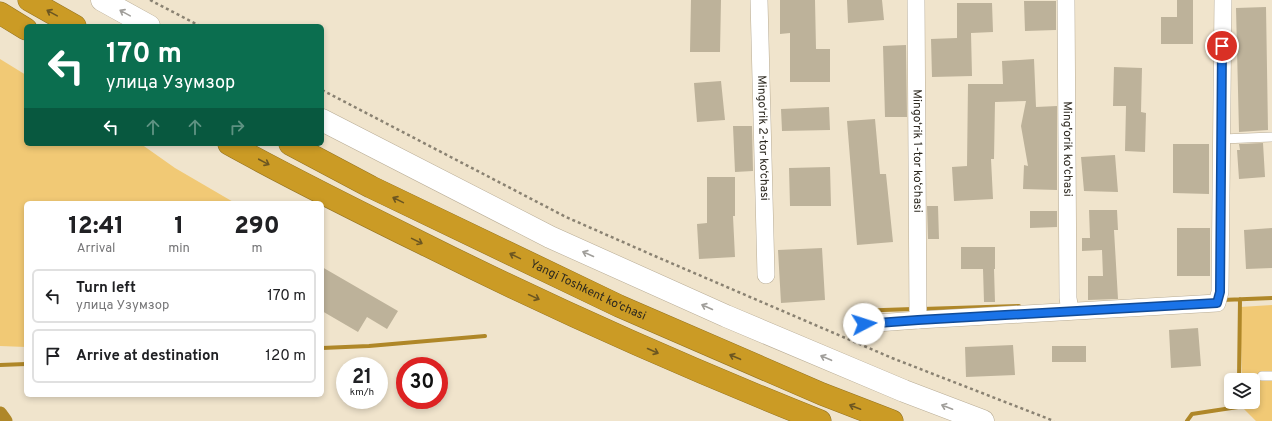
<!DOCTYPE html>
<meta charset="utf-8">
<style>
:root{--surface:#fff;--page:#f2f2f2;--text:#202124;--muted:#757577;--line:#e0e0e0}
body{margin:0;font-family:Overpass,sans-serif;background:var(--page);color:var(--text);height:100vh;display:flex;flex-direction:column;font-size:15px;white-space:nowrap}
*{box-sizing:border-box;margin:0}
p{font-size:13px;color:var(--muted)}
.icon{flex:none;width:22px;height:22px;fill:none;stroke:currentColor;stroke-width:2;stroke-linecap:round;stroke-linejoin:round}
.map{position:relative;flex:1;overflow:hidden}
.sheet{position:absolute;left:24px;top:201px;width:300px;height:196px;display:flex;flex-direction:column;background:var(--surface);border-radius:6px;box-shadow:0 2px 6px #0003}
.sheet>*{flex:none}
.guide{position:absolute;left:24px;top:24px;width:300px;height:122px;border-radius:6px;box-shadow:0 2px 6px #0003;background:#0b6e4f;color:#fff;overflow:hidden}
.tools{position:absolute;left:1224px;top:373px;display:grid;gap:8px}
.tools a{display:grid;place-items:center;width:36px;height:36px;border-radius:6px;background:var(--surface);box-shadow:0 2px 6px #0003;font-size:20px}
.speed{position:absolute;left:336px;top:357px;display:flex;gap:8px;font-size:20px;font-weight:700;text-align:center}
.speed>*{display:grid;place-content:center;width:52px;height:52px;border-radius:50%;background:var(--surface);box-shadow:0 2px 6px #0003;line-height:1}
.speed small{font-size:10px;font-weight:400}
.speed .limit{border:6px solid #d22;background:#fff;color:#111}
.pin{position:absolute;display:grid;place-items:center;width:34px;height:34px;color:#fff;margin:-17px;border:2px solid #fff;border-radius:50%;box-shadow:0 1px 4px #0007}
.me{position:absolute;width:44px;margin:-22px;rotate:85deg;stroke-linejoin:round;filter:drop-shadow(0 0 3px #0008)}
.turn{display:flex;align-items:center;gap:14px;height:84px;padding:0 16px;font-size:18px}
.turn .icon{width:52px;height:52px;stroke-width:2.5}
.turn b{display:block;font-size:28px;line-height:34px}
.lanes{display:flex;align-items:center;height:38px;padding:0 16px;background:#0003;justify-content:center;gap:20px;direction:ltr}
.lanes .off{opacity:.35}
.eta{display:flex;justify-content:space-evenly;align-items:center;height:68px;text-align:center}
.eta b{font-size:24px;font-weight:800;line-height:28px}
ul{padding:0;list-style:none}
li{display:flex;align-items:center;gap:12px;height:54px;margin:0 8px 6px;padding:0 8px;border:2px solid var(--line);border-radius:6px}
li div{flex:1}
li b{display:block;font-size:15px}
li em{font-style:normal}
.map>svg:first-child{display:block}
.green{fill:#f1c975}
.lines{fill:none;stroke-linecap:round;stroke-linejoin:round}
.stream{stroke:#af8728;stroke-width:4}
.canal{stroke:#af8728;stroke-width:15}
.building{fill:#bdb29a}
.lane-casing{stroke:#b8ac95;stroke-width:10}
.street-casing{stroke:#b8ac95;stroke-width:18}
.secondary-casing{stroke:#b8ac95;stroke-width:23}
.highway-casing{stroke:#937323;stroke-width:23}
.path{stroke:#8a8272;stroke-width:2.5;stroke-dasharray:3 3;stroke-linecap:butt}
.lane{stroke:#fff;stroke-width:9}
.street{stroke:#fff;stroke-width:17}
.secondary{stroke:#fff;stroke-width:22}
.highway{stroke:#cb9b25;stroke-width:22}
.oneway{stroke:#6c5621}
.oneway2{stroke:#a09e9a}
.route-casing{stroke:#114b97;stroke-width:10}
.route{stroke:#1a73e8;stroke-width:7}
.labels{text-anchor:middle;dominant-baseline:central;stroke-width:3.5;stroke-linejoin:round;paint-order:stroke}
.street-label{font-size:12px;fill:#2c281f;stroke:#fef1d9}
</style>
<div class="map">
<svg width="1272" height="421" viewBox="0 0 1272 421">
<rect width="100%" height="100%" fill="#f0e4cc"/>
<path class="green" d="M0,59L26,75V144H141L175,168L235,203H26V347L0,346Z
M1272,305V421H1256L1243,408V402H1253V380H1242L1240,307Z"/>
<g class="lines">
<path class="stream" d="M1222,300L1272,298
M922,309L1019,306
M854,311L913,309
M322,348L369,346L485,336
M0,365L26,364
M1239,380L1240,299
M1187,421L1192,414L1238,407V402"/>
<path class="canal" d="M0,414L5,421"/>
</g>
<path class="building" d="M691,0H721L720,52H690Z
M780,0H815L816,49H830V82H790V33L780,34Z
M847,0H882L884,20L848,23Z
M1177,0H1193V44H1161V17H1177Z
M1024,1H1056V30L1025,31Z
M957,3H992L993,32L971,33L972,76L932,77L931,39L957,38Z
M1266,7L1268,130L1239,132L1236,8Z
M906,45L907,117H885L883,46Z
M1034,59L1036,107L1057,106V190L1023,189L1024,165L1028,166L1021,126L1026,101L995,102L994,159H991L993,199L954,201L952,167L967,166L968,84H1003L1002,61Z
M1114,67L1142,68L1141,112L1146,113L1145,152L1125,151L1126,106H1113Z
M721,81L725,120L697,122L694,83Z
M829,107L830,130L782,131L781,109Z
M875,119L880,174H886L893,242L857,245L847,121Z
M733,126H752L753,171L735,172Z
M1263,143L1265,177L1239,179L1237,150H1240L1239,144Z
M1173,144H1209V194L1173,193Z
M1115,155L1118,192L1084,191L1081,157Z
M830,167L831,206H790L789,168Z
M707,177H735V216H733L735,257L699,259L697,224L707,223Z
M927,206H938L939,239H928Z
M1089,210H1117L1118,230H1114L1118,299L1088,300V276H1103L1102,250L1082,251V238H1090Z
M1030,211H1057V227L1030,228Z
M1177,228H1210V276H1177Z
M1272,228V268L1246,269L1244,230Z
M961,247H995V269H994L995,302H984L983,269H961Z
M822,248L825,300L781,303L778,250Z
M322,267L398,311L387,329L367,317L358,332L322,311Z
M1198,328L1201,366L1171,368L1169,330Z
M1013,345L1015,375L966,377L965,347Z
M1052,346H1086V362H1052Z"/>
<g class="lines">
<defs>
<path id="lane" d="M1222,139L1272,137
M1262,376H1272"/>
<g id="street">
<path id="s1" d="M759,0L766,275"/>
<path id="s2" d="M916,0L918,320"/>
<path id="s3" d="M1066,0L1068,298L1070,311"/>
<path d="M863,324L918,320L1217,303L1220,292L1223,0"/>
</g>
<path id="secondary" d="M102,0L149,26
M322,120L550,237L726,316L904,391L983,421"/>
<g id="highway">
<path d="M29,0L75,26"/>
<path d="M0,13L26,29"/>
<path d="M229,144C294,180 361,213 428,246C556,310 687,368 820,421"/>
<path id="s4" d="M290,144L371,187L619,306L822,394L892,421"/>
</g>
</defs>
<use href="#lane" class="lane-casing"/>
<use href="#street" class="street-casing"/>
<use href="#secondary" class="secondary-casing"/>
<use href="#highway" class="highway-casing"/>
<path class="path" d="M150,0L200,26
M322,90L566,217L657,257L892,358L1054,421"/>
<use href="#lane" class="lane"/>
<use href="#street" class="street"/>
<use href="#secondary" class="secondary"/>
<use href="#highway" class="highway"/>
</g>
<defs><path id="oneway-shaft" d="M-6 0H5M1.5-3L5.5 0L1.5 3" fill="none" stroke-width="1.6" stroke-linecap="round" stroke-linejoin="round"/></defs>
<g class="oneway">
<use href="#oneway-shaft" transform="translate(52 13) rotate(-151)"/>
<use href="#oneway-shaft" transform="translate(264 162) rotate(28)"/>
<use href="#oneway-shaft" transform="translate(398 200) rotate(-154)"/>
<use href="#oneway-shaft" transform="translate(417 241) rotate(26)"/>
<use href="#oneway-shaft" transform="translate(515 256) rotate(-154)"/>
<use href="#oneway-shaft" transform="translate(534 297) rotate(25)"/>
<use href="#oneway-shaft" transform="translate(653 351) rotate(24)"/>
<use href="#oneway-shaft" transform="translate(735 357) rotate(-157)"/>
<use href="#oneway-shaft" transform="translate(855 407) rotate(-159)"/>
</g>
<g class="oneway2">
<use href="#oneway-shaft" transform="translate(125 13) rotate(-151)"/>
<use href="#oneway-shaft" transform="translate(588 254) rotate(-156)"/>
<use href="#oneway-shaft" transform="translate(707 307) rotate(-156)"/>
<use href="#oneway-shaft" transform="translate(826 358) rotate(-157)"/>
<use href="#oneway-shaft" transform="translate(947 407) rotate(-159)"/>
</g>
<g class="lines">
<defs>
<path id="route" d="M864,324L918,320L1217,303L1220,292L1222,46"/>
</defs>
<use href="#route" class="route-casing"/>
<use href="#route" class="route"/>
</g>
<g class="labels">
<g class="street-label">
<text stroke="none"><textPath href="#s1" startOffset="138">Mingo‘rik 2-tor ko‘chasi</textPath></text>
<text stroke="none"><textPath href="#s3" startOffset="149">Ming'orik ko'chasi</textPath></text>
<text stroke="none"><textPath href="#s2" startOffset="151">Mingo‘rik 1-tor ko‘chasi</textPath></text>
<text stroke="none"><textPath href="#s4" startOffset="332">Yangi Toshkent ko‘chasi</textPath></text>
</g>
</g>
</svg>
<div class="tools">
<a><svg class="icon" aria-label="layers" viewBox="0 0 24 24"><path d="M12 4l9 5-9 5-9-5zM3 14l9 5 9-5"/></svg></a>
</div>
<div class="speed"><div>21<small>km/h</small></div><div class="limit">30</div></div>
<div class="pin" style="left:1222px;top:46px;background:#d93025"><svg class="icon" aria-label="arrive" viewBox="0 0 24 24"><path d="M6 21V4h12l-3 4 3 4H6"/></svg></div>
<svg class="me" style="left:864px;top:324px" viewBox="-20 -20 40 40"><circle r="19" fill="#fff"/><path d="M0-13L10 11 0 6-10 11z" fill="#1a73e8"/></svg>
<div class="guide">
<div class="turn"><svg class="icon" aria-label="left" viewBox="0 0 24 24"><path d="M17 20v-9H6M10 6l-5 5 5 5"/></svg><div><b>170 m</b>улица Узумзор</div></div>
<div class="lanes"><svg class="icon" aria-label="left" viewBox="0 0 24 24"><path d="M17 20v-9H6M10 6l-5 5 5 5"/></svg><svg class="icon off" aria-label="ahead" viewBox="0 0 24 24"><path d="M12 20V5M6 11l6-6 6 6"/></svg><svg class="icon off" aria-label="ahead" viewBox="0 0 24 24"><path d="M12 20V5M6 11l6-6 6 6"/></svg><svg class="icon off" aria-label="right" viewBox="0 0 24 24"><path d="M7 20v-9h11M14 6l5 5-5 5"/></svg></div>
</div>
<section class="sheet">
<div class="eta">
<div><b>12:41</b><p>Arrival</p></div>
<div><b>1</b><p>min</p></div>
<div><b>290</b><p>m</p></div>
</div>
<ul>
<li><svg class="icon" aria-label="left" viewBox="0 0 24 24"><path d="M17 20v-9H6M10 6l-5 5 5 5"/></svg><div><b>Turn left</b><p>улица Узумзор</p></div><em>170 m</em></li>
<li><svg class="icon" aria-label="arrive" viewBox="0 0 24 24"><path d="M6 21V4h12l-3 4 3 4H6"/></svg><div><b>Arrive at destination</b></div><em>120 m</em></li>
</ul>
</section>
</div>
